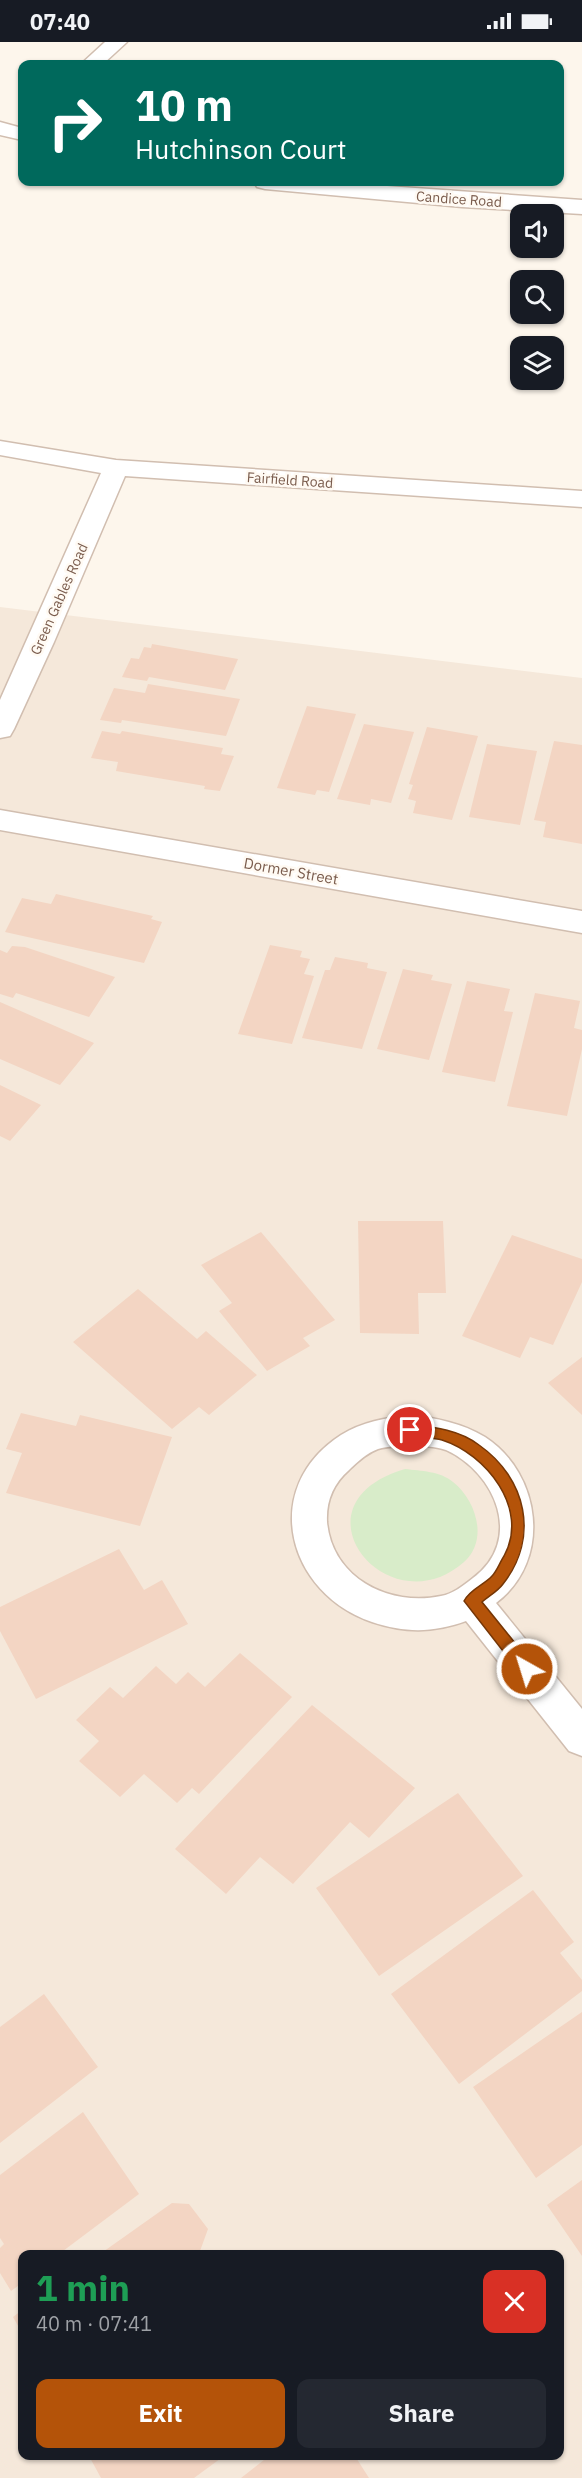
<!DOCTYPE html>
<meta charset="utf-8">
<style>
:root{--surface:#171b24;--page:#242831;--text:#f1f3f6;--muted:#9ea1a6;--accent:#b45309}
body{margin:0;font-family:"IBM Plex Sans",sans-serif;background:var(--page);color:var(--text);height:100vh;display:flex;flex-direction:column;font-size:22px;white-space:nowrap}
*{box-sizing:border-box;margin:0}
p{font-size:20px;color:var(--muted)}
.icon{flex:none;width:33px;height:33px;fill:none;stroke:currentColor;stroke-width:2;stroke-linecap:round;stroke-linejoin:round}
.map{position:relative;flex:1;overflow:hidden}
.drawer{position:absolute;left:18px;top:2208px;width:546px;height:210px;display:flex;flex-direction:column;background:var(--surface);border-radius:12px;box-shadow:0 2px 4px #0004}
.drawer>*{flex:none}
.top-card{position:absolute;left:18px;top:18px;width:546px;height:126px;border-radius:12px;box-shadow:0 2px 4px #0004;background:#00695c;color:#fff;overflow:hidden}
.buttons{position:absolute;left:510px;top:162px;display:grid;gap:12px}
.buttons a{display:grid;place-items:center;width:54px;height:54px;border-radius:12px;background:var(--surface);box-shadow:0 2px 4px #0004;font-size:30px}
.pin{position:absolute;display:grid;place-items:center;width:51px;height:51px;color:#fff;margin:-26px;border:3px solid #fff;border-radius:50%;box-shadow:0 2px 6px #0007}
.me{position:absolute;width:66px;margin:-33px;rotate:321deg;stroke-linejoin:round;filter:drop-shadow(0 0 4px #0008)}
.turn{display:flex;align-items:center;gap:21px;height:126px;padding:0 18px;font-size:27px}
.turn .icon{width:78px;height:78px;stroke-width:2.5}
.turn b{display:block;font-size:42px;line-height:51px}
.round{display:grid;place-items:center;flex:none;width:63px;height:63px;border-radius:12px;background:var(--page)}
.head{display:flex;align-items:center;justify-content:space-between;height:102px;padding:0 18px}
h1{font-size:36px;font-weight:700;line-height:45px;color:#1e9e55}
.primary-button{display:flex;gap:12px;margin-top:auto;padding:12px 18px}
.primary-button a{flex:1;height:69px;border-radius:12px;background:var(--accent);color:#fff;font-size:24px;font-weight:700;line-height:69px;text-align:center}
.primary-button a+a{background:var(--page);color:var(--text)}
.status{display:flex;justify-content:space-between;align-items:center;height:42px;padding:0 30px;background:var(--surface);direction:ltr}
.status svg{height:16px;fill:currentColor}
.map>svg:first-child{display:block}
.residential{fill:#f5e8da;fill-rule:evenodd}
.green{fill:#d8ecc9}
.building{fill:#f3d5c3}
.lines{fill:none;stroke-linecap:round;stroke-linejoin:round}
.minor-casing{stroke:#d1beb0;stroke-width:3}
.minor{fill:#fff;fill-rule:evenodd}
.route{fill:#b45309;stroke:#753606;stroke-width:1.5}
.labels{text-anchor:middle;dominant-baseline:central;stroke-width:5;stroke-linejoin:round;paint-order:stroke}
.far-street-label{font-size:14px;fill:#7a5c4d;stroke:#fffaf3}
.street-label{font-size:15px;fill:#7a5c4d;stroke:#fffaf3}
</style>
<div class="status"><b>07:40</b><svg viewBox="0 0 49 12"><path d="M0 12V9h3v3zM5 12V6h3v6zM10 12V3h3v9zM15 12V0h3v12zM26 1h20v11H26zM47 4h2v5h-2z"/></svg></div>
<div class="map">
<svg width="582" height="2436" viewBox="0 0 582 2436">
<rect width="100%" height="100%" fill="#fdf6ec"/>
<path class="residential" d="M0,565L582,636V2436H0ZM22,2212H560V2414H22Z"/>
<path class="green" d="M405,1427C421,1429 440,1429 453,1440C476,1458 489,1498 464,1520C388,1587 286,1462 405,1427Z"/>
<path class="building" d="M152,602L238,617L225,648L149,635L147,639L122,635L131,616L139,617L144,605L151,606Z
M148,642L240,657L226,694L122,678L121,681L100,678L114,646L145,651Z
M307,664L356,672L329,750L317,748L315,753L277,746Z
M364,682L414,690L391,761L371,757L370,763L337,757Z
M427,685L478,694L452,778L413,771L416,759L408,757L413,743L409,742Z
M102,689L120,692L122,689L223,706L221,712L234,714L220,749L204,747L205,744L116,729L118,720L91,716Z
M554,699L582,703V802L543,795L546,780L534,778Z
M487,702L537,709L520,783L469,775Z
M56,852L153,874L151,877L162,880L144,921L5,890L22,856L51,862Z
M270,903L302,909L300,915L310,917L304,932L314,934L292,1002L238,992Z
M12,904L25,905L115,935L89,975L16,951L13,956L0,952V908L7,911Z
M335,915L368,921L367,926L387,930L362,1007L302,996L325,928H330Z
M403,927L433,933L431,938L452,942L429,1018L377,1007Z
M467,939L510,947L504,969L513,970L495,1040L442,1030Z
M535,951L580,959L574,986L582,988V1007L567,1074L507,1064Z
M0,960L94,1001L60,1043L0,1017Z
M0,1043L41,1063L10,1099L0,1094Z
M358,1179H443L446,1251H418L419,1292L360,1291Z
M261,1190L335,1278L303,1296L310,1304L267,1329L219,1269L232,1261L201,1223Z
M512,1193L582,1217V1240L553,1303L530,1295L520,1316L462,1294Z
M138,1247L197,1297L206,1289L257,1333L209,1373L199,1365L172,1387L73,1300Z
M582,1315V1373L548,1341Z
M21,1371L76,1384L80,1373L172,1395L140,1484L6,1451L22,1411L6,1407Z
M119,1507L144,1548L162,1538L188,1582L36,1657L0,1589V1565Z
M240,1611L292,1655L199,1752L192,1746L177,1761L144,1732L120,1755L79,1719L99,1699L76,1678L110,1645L123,1656L156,1624L176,1642L188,1630L205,1645Z
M312,1663L415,1746L369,1796L350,1780L293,1842L260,1815L226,1852L175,1807Z
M458,1751L523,1834L379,1934L316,1846Z
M533,1848L574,1900L560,1911L582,1938V1949L459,2042L391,1952Z
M44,1952L98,2025L0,2101V1985Z
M582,1970V2103L536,2136L473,2045Z
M83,2070L139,2152L59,2212H22V2241L11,2249L0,2231V2206L4,2202L0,2196V2133Z
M582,2138V2214L547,2163Z
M172,2161L189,2162L208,2187L200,2209L202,2212H100Z
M22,2268V2291L13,2275Z
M89,2414H224L194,2436H101Z
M269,2414H355L369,2436H241Z"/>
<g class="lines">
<defs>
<path id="minor" d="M105,0H127L103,22H81Z
M0,80L22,86V98L0,93Z
M254,140H331L582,158V172L462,165L265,147L257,145Z
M0,399L116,418L582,449V465L125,434L54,600L14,687L10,694L0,696V658L101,431L0,413Z
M0,768L582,869V891L0,788Z
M410,1373C436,1376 462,1381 485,1395C542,1432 552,1519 496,1561L582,1667V1714L569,1709L466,1579C433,1591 405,1591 372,1580C287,1551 259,1446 341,1393C362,1380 385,1376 410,1373ZM410,1403C421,1404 435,1404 446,1408C496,1431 524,1498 473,1536C464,1543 453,1552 441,1554C389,1565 332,1536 327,1480C326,1459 333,1442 349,1428C357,1420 367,1411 378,1407C388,1404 400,1404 410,1403Z"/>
</defs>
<use href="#minor" class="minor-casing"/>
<use href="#minor" class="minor"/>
</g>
<path class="route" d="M410,1382C434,1385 460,1388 479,1403C526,1436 540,1495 503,1542C498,1549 489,1554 482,1560L532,1622L535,1627L532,1632H521L464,1559C470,1547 484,1543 492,1534C497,1529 500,1520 504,1514C530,1467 486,1412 442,1398C430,1395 417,1396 405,1392L403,1388Z"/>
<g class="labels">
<g class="far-street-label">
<text transform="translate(459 157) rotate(4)">Candice Road</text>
<text transform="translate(290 438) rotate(4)">Fairfield Road</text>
<text transform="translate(59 557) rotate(-66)">Green Gables Road</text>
</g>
<g class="street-label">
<text transform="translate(291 829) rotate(10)">Dormer Street</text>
</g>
</g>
</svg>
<div class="buttons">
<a><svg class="icon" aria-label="sound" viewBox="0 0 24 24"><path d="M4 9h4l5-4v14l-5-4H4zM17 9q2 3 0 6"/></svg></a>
<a><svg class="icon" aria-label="search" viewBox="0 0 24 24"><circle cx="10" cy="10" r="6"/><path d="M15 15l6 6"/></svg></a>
<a><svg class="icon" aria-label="layers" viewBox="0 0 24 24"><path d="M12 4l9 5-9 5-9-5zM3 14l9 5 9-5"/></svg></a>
</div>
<div class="pin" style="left:410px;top:1388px;background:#d93025"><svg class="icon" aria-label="arrive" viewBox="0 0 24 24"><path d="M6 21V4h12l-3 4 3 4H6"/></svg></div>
<svg class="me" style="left:527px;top:1627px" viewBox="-20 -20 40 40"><circle r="17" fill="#b45309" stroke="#fff" stroke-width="3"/><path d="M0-11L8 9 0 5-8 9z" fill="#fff"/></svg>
<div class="top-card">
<div class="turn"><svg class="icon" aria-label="right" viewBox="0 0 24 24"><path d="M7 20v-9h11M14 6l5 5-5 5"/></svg><div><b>10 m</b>Hutchinson Court</div></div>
</div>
<section class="drawer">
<div class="head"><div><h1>1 min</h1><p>40 m · 07:41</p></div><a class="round" style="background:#d93025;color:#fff"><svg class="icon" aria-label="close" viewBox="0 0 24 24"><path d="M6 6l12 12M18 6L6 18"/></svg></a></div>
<div class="primary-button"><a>Exit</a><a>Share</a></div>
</section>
</div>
